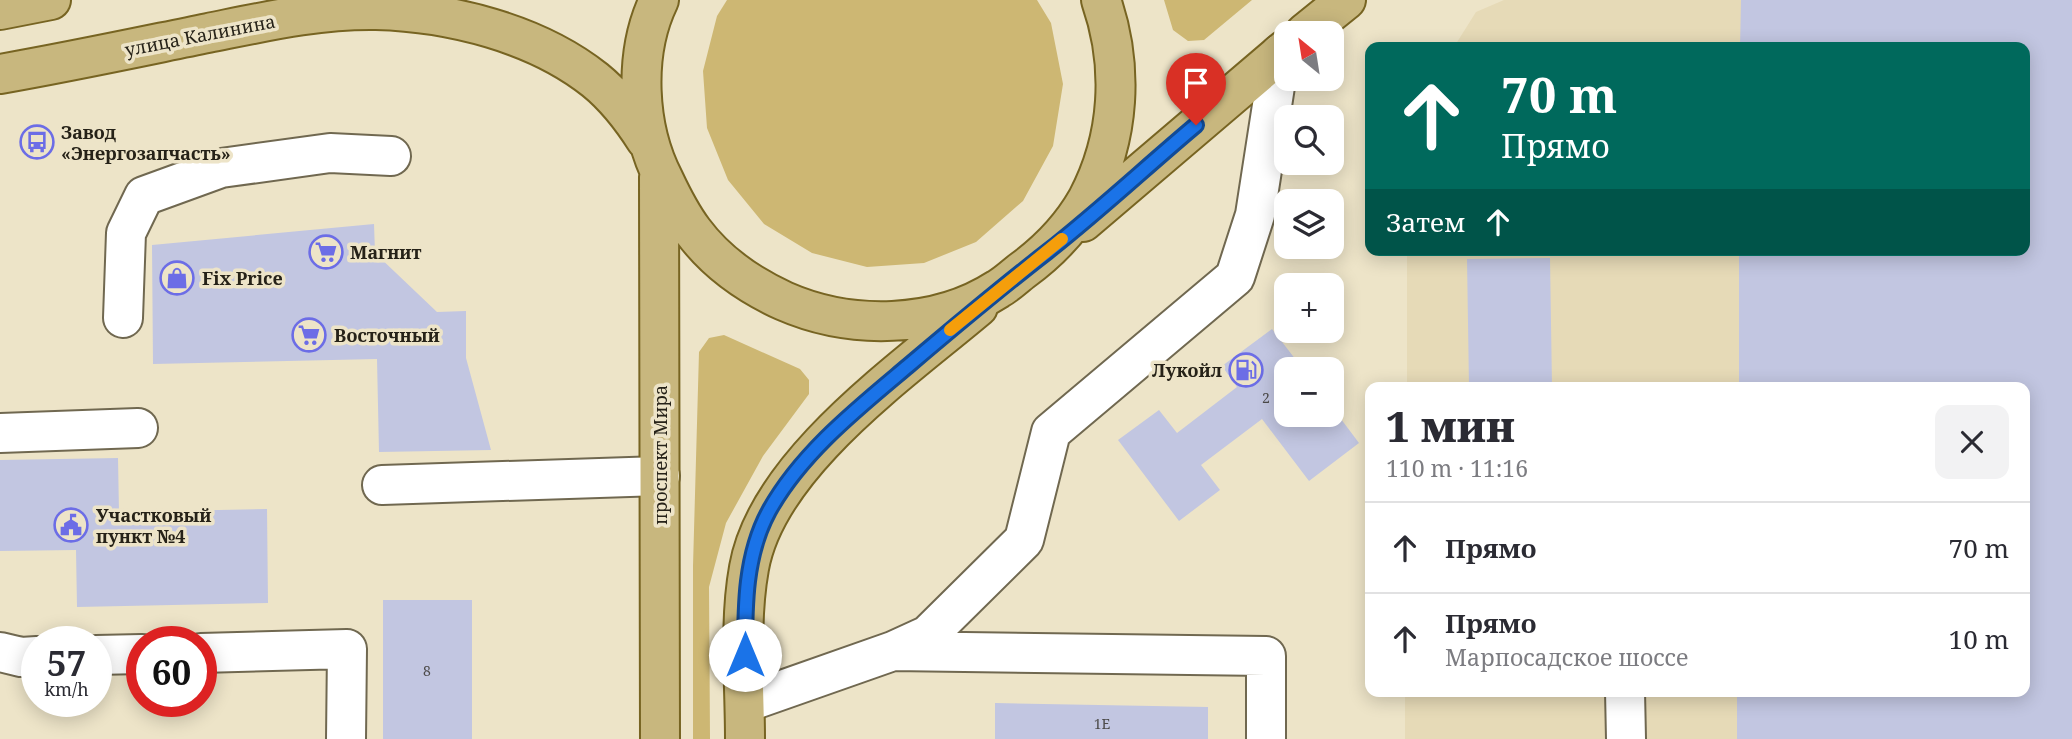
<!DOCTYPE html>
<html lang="ru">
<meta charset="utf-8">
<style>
:root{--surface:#fff;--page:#f2f2f3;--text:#2b2b33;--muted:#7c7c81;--line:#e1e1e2}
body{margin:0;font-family:"Noto Serif",serif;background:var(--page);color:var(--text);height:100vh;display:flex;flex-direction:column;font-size:26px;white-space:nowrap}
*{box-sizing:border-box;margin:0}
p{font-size:23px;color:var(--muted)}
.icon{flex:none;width:38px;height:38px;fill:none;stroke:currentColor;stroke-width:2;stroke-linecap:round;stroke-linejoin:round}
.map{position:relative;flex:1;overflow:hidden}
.details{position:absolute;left:1365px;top:382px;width:665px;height:315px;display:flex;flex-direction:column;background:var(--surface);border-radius:14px;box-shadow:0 4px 18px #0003}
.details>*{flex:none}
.top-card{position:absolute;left:1365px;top:42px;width:665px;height:214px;border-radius:14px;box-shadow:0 4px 18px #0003;background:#00695c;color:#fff;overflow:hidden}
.needle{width:46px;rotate:330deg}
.controls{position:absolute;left:1274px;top:21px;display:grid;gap:14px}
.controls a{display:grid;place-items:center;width:70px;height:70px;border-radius:14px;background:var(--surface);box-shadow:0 4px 18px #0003;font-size:35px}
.speed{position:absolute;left:21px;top:626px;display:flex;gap:14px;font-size:35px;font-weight:700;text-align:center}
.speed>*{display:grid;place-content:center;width:91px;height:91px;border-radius:50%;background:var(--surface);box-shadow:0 4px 18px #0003;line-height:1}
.speed small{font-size:18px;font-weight:400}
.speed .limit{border:10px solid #d22;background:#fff;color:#111}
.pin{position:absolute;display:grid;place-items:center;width:60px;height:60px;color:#fff;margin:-72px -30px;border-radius:50% 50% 50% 0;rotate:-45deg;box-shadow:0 0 7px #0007}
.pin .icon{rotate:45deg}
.me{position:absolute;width:77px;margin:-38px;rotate:0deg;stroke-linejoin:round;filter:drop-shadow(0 0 5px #0008)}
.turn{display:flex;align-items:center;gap:24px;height:147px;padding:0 21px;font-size:32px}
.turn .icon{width:91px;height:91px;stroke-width:2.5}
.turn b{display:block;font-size:49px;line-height:60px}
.then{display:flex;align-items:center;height:66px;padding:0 21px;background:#0003;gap:14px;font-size:26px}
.round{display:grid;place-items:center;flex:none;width:74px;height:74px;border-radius:14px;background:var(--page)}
.head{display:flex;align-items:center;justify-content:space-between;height:119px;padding:0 21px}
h1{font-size:42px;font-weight:800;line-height:52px}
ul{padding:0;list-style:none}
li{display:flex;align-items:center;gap:21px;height:91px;padding:0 21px;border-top:2px solid var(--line)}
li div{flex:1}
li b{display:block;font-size:26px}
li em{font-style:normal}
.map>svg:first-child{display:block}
.built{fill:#e6dab7}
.green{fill:#cdb773}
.building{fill:#c2c6e1}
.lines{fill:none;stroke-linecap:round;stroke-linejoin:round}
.minor-casing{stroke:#706850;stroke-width:42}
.major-casing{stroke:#776422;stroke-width:42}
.minor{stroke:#fff;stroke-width:38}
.major{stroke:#c8b77e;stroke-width:38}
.route-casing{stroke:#114b97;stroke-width:18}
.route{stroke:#1a73e8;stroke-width:12}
.slow{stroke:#f59e0b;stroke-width:12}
.labels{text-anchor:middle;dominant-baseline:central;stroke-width:7;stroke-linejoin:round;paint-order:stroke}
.number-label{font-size:14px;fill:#4d4b4a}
.street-label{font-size:18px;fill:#262218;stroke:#ede4c8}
.poi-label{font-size:18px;font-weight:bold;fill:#262218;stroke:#ede4c8;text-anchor:start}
</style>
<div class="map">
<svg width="2072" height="739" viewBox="0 0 2072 739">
<rect width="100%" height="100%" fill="#ede4c8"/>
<path class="built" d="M1504,0H2072V739H1405V691H2025V387H1407V250H2025V47H1454L1476,12Z"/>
<path class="green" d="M727,0H1037L1051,23L1063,84L1053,146L1023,201L976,242L924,263L867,267L812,253L764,224L728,180L707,128L703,71L717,16Z
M1164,0H1252L1204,40L1188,41L1173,30Z
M724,335L800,369L809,380V394L763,456L726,523L709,587L710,739H693V566L699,352L709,338Z"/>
<path class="building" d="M1741,0H2072V739H1737V691H2025V387H1739V250H2025V47H1740Z
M374,224L375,253L437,312L466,311V358L491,450L379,452L377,359L153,364L152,245Z
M1550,258L1552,387H1469L1467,259Z
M1272,329L1303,369H1286V415H1332V407L1359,443L1309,481L1262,419L1201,465L1220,490L1179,521L1118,440L1159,410L1177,433L1237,387L1222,366Z
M118,458L119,512L267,509L268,603L77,607L76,550L0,551V460Z
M383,600H472V739H383Z
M995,703L1208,707V739H995Z"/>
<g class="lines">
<defs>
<path id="minor" d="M123,318L126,233L144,196L221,168L330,153L391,156
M0,433L138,428
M382,485L660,476
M893,651L928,635L1024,540L1051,432L1235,277L1255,215L1280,54
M0,652L21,657L37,656
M201,653L347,649L346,739
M96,655L142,654
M1625,691L1626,739
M745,703L893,651L1266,656V739"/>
<path id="major" d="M659,0C633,54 637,128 664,180C672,197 681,215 693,231C716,262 749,285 784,301C850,330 936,329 998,289C1007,284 1015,276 1023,270C1049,251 1071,228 1087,200C1120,138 1124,66 1101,0
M0,10L51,0
M1305,33L1346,0
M0,74C69,62 139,47 208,33C263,22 319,9 376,10C450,12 536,33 595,80C616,97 632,118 646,140
M659,177L660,739
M1083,222L1286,49
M745,739C745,683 739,623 749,568C767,465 901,372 978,307"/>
</defs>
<use href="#minor" class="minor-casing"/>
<use href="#major" class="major-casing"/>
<use href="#minor" class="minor"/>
<use href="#major" class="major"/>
</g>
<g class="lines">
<defs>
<path id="route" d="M745,655C745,606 745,555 769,511C801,453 858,408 908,366C954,327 999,289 1047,252C1098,212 1146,167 1196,125"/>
</defs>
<use href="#route" class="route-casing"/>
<use href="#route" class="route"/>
<path class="slow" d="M950,330L1062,239"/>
</g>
<defs>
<symbol id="bus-ring" viewBox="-11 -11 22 22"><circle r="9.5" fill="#ede4c8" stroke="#6c6de6" stroke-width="1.5"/><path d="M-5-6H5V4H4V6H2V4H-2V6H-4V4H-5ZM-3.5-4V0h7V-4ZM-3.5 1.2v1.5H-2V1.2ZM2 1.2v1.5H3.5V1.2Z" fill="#6c6de6"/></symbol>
<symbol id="supermarket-ring" viewBox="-11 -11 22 22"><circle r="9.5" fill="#ede4c8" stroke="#6c6de6" stroke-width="1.5"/><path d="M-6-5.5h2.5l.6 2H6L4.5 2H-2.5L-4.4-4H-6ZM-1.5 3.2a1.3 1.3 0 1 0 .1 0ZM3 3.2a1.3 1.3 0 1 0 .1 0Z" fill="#6c6de6"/></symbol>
<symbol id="shop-ring" viewBox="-11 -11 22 22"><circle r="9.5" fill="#ede4c8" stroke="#6c6de6" stroke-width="1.5"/><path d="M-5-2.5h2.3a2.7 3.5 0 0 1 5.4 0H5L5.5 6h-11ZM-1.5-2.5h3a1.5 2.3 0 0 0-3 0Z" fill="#6c6de6"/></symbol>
<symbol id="fuel-ring" viewBox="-11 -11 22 22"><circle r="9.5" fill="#ede4c8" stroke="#6c6de6" stroke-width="1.5"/><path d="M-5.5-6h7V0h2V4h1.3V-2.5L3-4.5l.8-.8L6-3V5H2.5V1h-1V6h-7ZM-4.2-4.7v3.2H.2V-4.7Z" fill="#6c6de6"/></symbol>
<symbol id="civic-ring" viewBox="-11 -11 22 22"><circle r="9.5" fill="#ede4c8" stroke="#6c6de6" stroke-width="1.5"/><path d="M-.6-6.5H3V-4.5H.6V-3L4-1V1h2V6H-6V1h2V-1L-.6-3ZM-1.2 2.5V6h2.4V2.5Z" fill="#6c6de6"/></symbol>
</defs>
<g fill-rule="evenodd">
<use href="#bus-ring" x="18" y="123" width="38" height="38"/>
<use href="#supermarket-ring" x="307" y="233" width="38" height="38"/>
<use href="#shop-ring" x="158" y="259" width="38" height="38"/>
<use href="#supermarket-ring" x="290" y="316" width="38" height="38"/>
<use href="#fuel-ring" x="1227" y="351" width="38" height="38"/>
<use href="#civic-ring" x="52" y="506" width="38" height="38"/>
</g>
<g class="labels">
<g class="number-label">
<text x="1266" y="397">2</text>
<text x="427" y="670">8</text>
<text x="1102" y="723">1Е</text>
</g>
<g class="street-label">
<text transform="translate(200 35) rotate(-11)">улица Калинина</text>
<text transform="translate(660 455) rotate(-90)">проспект Мира</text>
</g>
<g class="poi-label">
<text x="61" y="132">Завод<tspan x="61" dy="21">«Энергозапчасть»</tspan></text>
<text x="350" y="252">Магнит</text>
<text x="202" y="278">Fix Price</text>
<text x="334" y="335">Восточный</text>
<text x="1222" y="370" text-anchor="end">Лукойл</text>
<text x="96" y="515">Участковый<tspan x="96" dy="21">пункт №4</tspan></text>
</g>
</g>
</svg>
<div class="controls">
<a><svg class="needle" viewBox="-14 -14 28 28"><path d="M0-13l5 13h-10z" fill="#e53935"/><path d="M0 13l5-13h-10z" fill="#7c7c81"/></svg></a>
<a><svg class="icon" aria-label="search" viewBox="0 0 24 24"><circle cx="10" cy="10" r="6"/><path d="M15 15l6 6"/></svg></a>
<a><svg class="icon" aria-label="layers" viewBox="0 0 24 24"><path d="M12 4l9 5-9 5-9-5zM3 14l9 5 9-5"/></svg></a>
<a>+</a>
<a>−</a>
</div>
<div class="speed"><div>57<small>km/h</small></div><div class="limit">60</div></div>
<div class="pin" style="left:1196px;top:125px;background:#d93025"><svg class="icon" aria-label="arrive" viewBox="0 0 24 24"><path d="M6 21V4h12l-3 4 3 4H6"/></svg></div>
<svg class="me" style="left:745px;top:655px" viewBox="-20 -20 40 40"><circle r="19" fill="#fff"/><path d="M0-13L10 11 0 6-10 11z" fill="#1a73e8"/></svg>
<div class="top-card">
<div class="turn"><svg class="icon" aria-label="ahead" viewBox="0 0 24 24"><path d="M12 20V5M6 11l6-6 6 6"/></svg><div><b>70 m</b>Прямо</div></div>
<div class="then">Затем<svg class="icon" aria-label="ahead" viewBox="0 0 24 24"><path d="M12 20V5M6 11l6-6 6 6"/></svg></div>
</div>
<section class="details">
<div class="head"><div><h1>1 мин</h1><p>110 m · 11:16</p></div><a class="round"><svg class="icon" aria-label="close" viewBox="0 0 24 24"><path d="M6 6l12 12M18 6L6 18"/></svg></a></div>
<ul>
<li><svg class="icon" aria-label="ahead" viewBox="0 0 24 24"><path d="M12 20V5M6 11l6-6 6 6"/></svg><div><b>Прямо</b></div><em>70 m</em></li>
<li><svg class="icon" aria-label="ahead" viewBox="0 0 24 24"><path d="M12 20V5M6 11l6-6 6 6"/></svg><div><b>Прямо</b><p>Марпосадское шоссе</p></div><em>10 m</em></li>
</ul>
</section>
</div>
